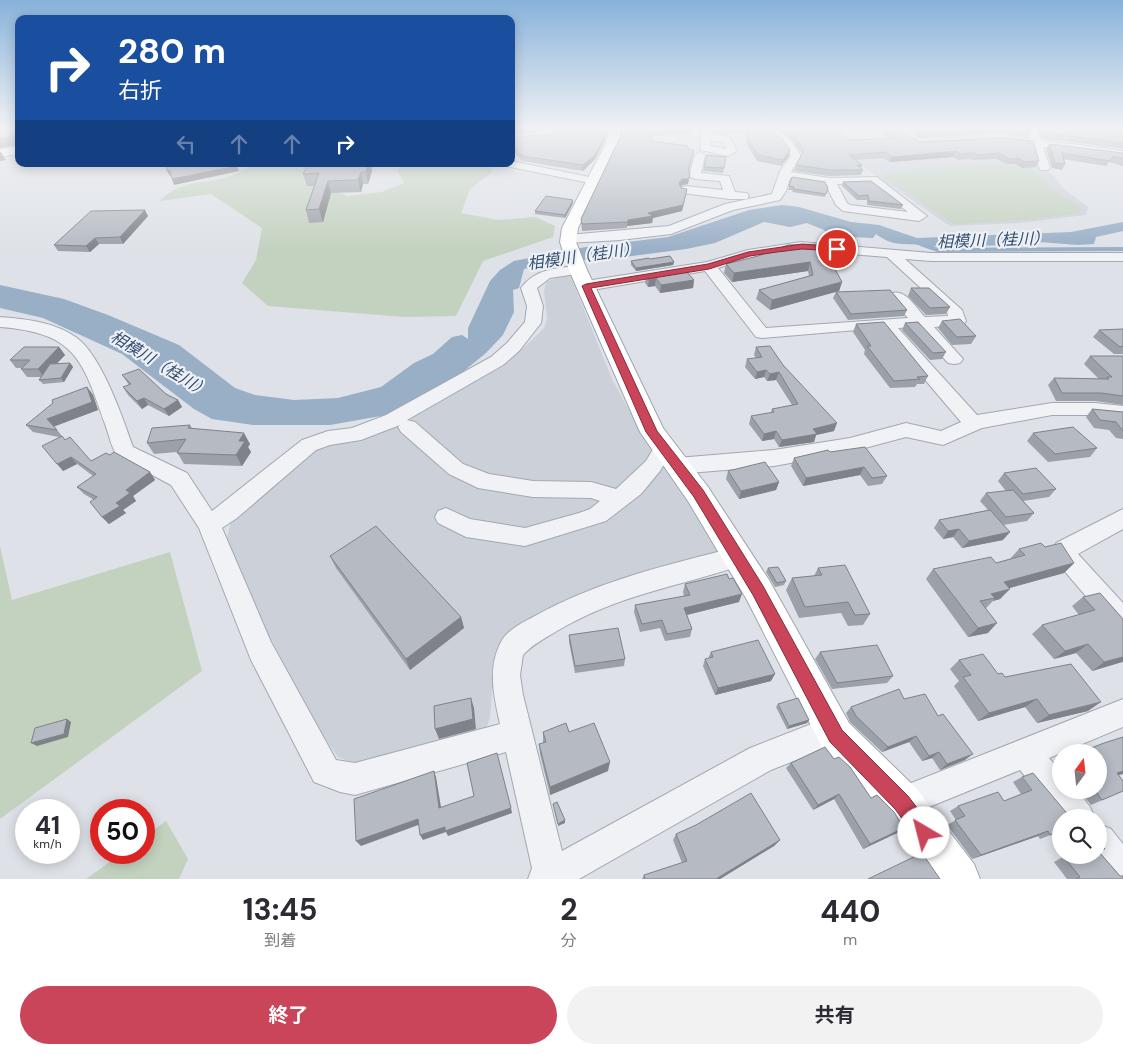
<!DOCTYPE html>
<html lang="ja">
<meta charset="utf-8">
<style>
:root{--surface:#fff;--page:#f2f2f3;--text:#2b2b33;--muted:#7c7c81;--accent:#ca4559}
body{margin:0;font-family:"DM Sans","Noto Sans JP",sans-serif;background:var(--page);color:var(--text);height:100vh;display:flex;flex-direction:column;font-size:19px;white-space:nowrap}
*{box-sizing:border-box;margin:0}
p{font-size:16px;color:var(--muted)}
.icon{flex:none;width:28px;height:28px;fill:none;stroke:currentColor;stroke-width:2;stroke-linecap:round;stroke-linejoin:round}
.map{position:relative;height:879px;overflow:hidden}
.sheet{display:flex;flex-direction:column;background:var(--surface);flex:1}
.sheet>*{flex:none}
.banner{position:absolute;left:15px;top:15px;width:500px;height:152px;border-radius:10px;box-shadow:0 2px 12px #0003;background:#1a4fa0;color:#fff;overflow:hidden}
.needle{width:32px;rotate:15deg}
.fabs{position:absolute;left:1052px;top:744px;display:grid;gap:10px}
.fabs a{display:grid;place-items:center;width:55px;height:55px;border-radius:50%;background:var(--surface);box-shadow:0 2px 12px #0003;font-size:25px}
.speed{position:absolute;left:15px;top:799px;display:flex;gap:10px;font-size:25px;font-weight:700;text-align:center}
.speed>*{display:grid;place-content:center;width:65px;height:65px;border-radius:50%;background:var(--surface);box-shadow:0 2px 12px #0003;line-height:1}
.speed small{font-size:12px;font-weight:400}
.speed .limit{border:8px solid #d22;background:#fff;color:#111}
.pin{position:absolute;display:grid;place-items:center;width:42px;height:42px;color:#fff;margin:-21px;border:2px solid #fff;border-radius:50%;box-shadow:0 1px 5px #0007}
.me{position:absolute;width:55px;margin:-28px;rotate:323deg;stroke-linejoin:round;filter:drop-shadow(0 0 4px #0008)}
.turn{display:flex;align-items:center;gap:18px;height:105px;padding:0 20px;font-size:22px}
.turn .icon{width:65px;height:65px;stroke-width:2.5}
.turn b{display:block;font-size:35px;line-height:42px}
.lanes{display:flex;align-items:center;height:48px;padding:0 20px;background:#0003;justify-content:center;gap:25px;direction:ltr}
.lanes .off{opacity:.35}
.eta{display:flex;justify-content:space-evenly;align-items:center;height:85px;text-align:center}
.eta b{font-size:30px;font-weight:700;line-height:35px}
.button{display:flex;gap:10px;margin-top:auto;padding:10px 20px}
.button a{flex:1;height:58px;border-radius:30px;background:var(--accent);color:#fff;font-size:20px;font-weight:700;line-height:58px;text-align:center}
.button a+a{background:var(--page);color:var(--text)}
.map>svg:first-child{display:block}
.built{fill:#ccd0d9}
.green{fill:#c3d1bf}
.water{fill:#99afc6}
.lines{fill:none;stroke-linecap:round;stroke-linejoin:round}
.stream{stroke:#99afc6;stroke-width:4}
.minor-casing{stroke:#a3a8b1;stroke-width:2}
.major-casing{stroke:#9da6b2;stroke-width:2}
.highway-casing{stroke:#858f9d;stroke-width:1}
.minor{fill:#f0f2f5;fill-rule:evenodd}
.major{fill:#fff;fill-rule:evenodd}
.highway{fill:#fff;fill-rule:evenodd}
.wall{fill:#9ca0a8}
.shaded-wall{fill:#7f8288}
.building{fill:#b5bac3;stroke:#7f8288}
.route{fill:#ca4559;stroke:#832d3a}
.labels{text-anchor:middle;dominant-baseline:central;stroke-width:4.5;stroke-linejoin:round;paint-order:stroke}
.far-water-label{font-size:16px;font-style:italic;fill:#334e70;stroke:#edf0f5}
</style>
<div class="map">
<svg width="1123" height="879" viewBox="0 0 1123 879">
<rect width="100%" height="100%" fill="#dee1e7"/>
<path class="built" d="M826,142L1038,160L1040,167L1052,174L1063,188L1088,207L1086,215L1019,223L950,226Z
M570,275L612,379L630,412L648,442L662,457L720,552L641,572L602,586L563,605L524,621L506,637L492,690L490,718L486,729L364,763L348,761L338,757L320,731L270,637L225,545L232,518L313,448L497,370L531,341L544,328L547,319L544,291L546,282L562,276Z"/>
<path class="green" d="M1000,163L1020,168H1029L1038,173L1049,187L1081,207L1080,213L1026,220L954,224L884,178L887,172Z
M262,164H312L321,186L348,196L382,192L404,183L397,170L404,164H473L493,168L491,173L470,189L461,213L498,220L535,217L555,226L553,237L483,261L456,316L405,317L268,306L242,283L256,260L262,228L211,194L160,201C178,181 201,184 225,178C238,174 248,166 262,164Z
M0,546L12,600L170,552L202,671L0,819Z
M166,821L188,859L179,879H86L122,853L144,852V837Z"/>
<path class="water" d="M782,205L799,207L851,222L879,225L917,238L1071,232L1123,222V231L1096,237L1094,244L1078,245L1039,242V245L926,246C905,242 894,248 876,234L873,238L829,236L824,230L807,223L790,227L764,222L715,243L686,249L609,259L558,261L524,269L519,288L513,290L514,312L503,335L486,353L464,371L392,414L330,425H253L212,419L194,409L122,354L43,318L0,308V285L64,299L108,315L179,345L235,388L255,395L294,400L338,398L381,387L414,363L433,354L452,337L462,335L468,339V328L490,281L500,270L514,261L586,247L668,237L749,210Z"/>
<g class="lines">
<path class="stream" d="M921,244L938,250L1123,249"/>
<defs>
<path id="minor" d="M541,129H551L554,134L549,137L511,142V136L543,132Z
M702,129H712L711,134L730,137L737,151L728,156L701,150L700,148ZM711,141L722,142L726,149L710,146Z
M765,129C784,129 792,141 801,156L791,172L829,178L877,177L927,216L919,221L843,211L836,205L825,184L790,178L786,191L780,200L733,210L671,234L620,240L568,243L561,239L568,235L669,226L725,204L772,194L780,171L791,156L784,145ZM870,183L908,212L850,205L847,203L837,184Z
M1029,129H1037L1041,140L1123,151V157L1043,147L1050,168L1048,170H1040L1032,145L1007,142L1002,139L1007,136L1030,139Z
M700,152L705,155L701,173L729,176L735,192L747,193L749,196L747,199H730L682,193L680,190L682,187L686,186L723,190L720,181L695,179L689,176L695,155Z
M511,161L594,178L600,181L594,184L506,166L505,164H511Z
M801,242L931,253H1123V261H931L905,259L962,310L966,321L964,324L934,327L963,359L960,363L954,364L948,363L916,327L898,328L977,415L1052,403H1095L1123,406V418L1095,415H1052L982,428L943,445L906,437L850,452L774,466L677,474L670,471L667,466L670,461L677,458L774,450L850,438L906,423L941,431L961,422L881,328L762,338L756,337L705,271L586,291L581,289L578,286L581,283L586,281L707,262L748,250ZM801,250L887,257L947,312L948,316L925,317C916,308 906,289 892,293L889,296L908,318L766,328L718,268L750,258Z
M578,266L583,267L585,270L583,273L550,278L537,288L543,306L541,323L519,351L503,365L407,420L415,422L463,464L489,474L533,481L591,482L616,489L646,461L656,444L663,442L670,444L673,449L660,471L641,494L606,521L525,546L466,537L438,523L435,517L438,511L446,508L470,519L525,528L579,513L590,509L600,501L591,498L533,497L478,488L449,474L401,432L398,427L400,425L361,440L330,445L316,450L237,518L222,528L271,642L336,760L355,763L500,724C494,697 487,668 501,642C507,630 522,623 533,617C597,581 667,565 737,547L745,550L749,557L745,564C679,587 619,594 557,631C545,638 532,645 523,655L520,675L523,695L562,851L750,748L819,721H836L846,726L851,736L846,746L836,751H819L771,770L579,879H528L532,868L506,752L355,795L340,792L314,782L251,660L199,528L171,485L117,456C111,446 109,435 105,424C82,358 75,333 0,327V317C26,319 55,322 77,338C102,357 122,416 133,447L187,473L212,511L302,440L328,431L352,428L386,415L491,357L507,343L525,322L527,306L521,288C535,269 556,268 578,266Z
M1123,509V529L1078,554L1123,603V633L1114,629L1061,567L1052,550L1056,543Z
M1123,699V727L1049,758L1061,772V790H1077L1090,807L1095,818H1061V821L1020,770L902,818L891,813L886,802L891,791Z
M1099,824L1111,829L1123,844V879H1109L1089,855H1099Z"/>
<path id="major" d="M609,129H621L619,141L578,228L576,242L587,270L663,428L708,487L769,580L849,723L916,788L974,864L980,879H933L888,816L823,749L747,600L688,501L640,432L569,270L560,242L562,228L607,141Z"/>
<path id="highway" d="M19,146V154L0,157V149Z"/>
</defs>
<use href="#minor" class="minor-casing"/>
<use href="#major" class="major-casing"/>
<use href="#highway" class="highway-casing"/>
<use href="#minor" class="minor"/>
<use href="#major" class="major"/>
<use href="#highway" class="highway"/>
</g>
<path class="wall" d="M552,129H607L605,140L595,159L583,171L522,161L511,149V138L549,134L553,131Z
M622,129H691L690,134L652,136L651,141L688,149L693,155L689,171L688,184L682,185L681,186L686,195L682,211L653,218L652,223L627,226V228L582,231L581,219L622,134Z
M713,129H770L790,150L789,156L781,166L757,161L746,143L749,133L720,134L715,133Z
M777,129H836L851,140L888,138L875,129H898L920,142L1004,138L1039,161L1036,167L1022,168L1015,164H1006L997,159L974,160L971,159L958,160L953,157L890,162L883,158L855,160L862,165L861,168L863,170L861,175L829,176L794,171L796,165L802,154L792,140Z
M906,129H1030V132L1028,137L1001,133L920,138Z
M1038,129H1099L1123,131V149L1042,138Z
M1049,144L1123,153V166L1109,162L1106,166L1063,159L1065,164L1062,170L1052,168L1046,149Z
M707,155L726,157L723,173L703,171Z
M368,164H371L372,171L368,184H363L361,192L331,193L323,222L309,223L306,210L314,186H307L303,174Z
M792,177L828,188L825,197L792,192L793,190H788Z
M843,182L903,205L901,209L867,205V200H857L842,186Z
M573,200V203L565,218L535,214V211Z
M148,216L123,244H99L90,252L58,251L54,245Z
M818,244L842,282L839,291L770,310L756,299L759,290L809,276L808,271L732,282L724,273L726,264Z
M650,259L674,262L673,265L636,271L631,265V261Z
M646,276L694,280L693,288L660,293L655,286L648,287L645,283Z
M911,288L950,307L946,314L926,315L908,296Z
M836,292L907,310L904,316L848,320L833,298Z
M942,321L976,336L971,344L952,345L938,328Z
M905,323L946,352L942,359L930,360L902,330Z
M856,324L928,376L924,384H917L915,387L890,388L864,354L865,350L853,332Z
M1123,329V354H1114L1093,337L1099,330Z
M59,347L65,355L56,364L70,363L73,367L64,382L43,384L39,380L41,377H27L21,369V368H16L10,360Z
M756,347L783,365L834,431L816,435L814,442L779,447L774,439L762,441L749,424L751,416L771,413L772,409L792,405L776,380L767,381L764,377L755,379L745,367L747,359L756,358L754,355Z
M1090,356H1123V405L1095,401H1056L1048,385L1054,378L1099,379L1084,364Z
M122,375L166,394L178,400L182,407L169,416L148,405L142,409L128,395L123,387L129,385Z
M87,387L93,395L98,410L54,426L65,440L91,461L110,455L150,472L155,480L133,496L136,501L123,510L126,513L109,524L102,517L94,500L84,494L77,487L93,476L77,464L63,471L59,437L33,432L26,425Z
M1092,409L1123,412V439L1116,438L1109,430L1094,428L1086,417Z
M190,425L192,428L250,444L248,447L251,452L242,466L184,464L177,452L154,454L147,443Z
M1033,433L1097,448L1090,457L1048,462L1027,441Z
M830,452L887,476L882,484L868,486L860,475L803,486L791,466L794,458Z
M728,471L779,482L776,490L739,499L726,479Z
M1004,473L1056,489L1049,497L1023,501L1034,513L1027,521L1003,525V540L962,548L953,537L943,539L934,528L939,520L988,510L980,501L986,493L1006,491L998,481Z
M1045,547L1074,563L1064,573L1009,588L1000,599L993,601L986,608L988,633L968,637L926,579L933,569L996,563L1010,559L1019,549Z
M330,556L461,617L464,628L410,670L336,568Z
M768,568L786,581L784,585L775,587L766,572Z
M818,568L870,614L863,625L848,626L841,613L799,618L786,590L792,578L814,576Z
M685,584L739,602L687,615L692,629L690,637L665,641L660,628L640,632L634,612L635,605L684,596L683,592Z
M1083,597L1123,619V663L1122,662L1092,671L1076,653L1054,659L1032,634L1042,625L1079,615L1072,606Z
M569,635L625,659L624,666L575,673L569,642Z
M711,652L771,681L715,695L703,666L705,659H708Z
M820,652L893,676L887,683L832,689L815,659Z
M959,660L998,674L1088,711L1037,723L1025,707L978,721L954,686L959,681L950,669Z
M904,699L965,760L940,770L932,758L922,761L909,742L882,752L850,722L846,713L851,707Z
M778,704L807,723L787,729L776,707Z
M543,732L608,771L550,795L540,754L539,744L543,743Z
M1061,762V770L1057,764Z
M791,763L871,798L897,833L863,849L834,799L813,810L786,768Z
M1022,777L1061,831L1040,839L1038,836L972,859L947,825L956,820L950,811L958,806L1004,801L1021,794L1013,782Z
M1079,790H1099L1123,791L1091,805Z
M676,834L780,840L774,846L720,879H642L644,875L682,863L673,840Z
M1099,841L1105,849L1099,851V852L1120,876L1123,879H1067L1054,862L1066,855H1099Z"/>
<path class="shaded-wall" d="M19,129V139H17L15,145L0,148V139L12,131Z
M511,129H540V131L511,134Z
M607,129L605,140L595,159L583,171V165Z
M790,150L789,156L781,166L783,160Z
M956,151L953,157L890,162L892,157Z
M0,152H1L6,160L0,161Z
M368,164H371L372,171L368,184L366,172Z
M237,166L239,171L174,185L172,179Z
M170,170L172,175L170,176L167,171Z
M361,172L363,184L361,192L358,180Z
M690,173L688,184L682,185L678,189L679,183Z
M328,181L331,193L323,222L319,209Z
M687,189L682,211L653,218L652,223L627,226L628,220L648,213Z
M573,200V203L565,218V215Z
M145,210L148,216L123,244L120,237Z
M95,238L99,244L90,252L86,246Z
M674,262L673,265L636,271V268Z
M810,262L808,271L732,282L734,273Z
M656,278L655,286L648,287L649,280Z
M694,280L693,288L660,293L661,285Z
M842,282L839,291L770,310L772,300Z
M59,347L65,355L44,377L38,369Z
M70,363L73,367L64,382L61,378Z
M766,370L764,377L755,379L757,372Z
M779,372L776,380L767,381L770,374Z
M87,387L93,395L98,410L53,427L47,419Z
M144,398L148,405L142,409L137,401Z
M178,400L182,407L169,416L164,409Z
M837,423L834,431L816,435L814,442L779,447L782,440L813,429Z
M776,431L774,439L762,441L764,434Z
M244,433L250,444L248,447L251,452L242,466L236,455L239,441Z
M71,457L77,464L63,471L57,464Z
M864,467L860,475L803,486L806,478Z
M150,472L155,480L133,496L136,501L123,510L126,513L109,524L102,517L116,503L126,490Z
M779,482L776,490L739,499L741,491Z
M959,529L953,537L943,539L948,531Z
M1010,532L1003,540L962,548L969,541Z
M1074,563L1064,573L995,592L1004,582Z
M1010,589L1000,599L993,601L995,598L991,594Z
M742,594L739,602L682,616L684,608Z
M461,617L464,628L410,670L406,659Z
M997,623L988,633L968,637L978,628Z
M1088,644L1076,653L1054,659L1065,651Z
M1123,657V661L1122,662L1092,671L1104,662Z
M775,674L771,681L715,695L718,688Z
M471,698L474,708L476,729L439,739L435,729Z
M1037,699L1025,707L978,721L989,713Z
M1101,702L1088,711L1037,723L1049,715Z
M67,719L71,722L68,737L37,746L31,743Z
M809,720L807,723L787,729L789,726Z
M916,736L909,742L882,752L888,747Z
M939,752L932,758L922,761L929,756Z
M973,754L965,760L940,770L947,764Z
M610,762L608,771L550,795V787Z
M434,771L436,777L442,813L439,808Z
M1123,771V774L1105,779L1117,773Z
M839,794L834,799L813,810L818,805Z
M511,808L512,813L448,836L446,832L423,840L420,835L445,827Z
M418,819L421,824L361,846L356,841Z
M565,820V823L558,826V824Z
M904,828L897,833L863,849L870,844Z
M1048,831L1038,836L972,859L981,855Z
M780,840L774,846L720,879H716Z"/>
<path class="building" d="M0,129H18L17,131H12L10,137L0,139Z
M556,129H607L605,135L596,154L583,165L522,156L511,144V138L549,134Z
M624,129H690L652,130L651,141L688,146V149L694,150L688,170L690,173L689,179H682L679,183L681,188L687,189L683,205L648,213L653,216L628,220V222L582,224L581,219Z
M750,129H770L784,141L790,150L783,160L758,155L747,137Z
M786,129H836L851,140L898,138L884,129H898L920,142L1004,138L1033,141L1039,161L1025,162L1018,158L1009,159L999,153L977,155L974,153L961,154L956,151L892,157L885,152L849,155L862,165H857L863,170H831L796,165L804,150L793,134Z
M916,129H982L923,133Z
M1013,129H1030V132Z
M1043,129H1099L1123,131V143L1045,133Z
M1049,144L1123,153V159L1113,156L1110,161L1062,153L1065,164L1055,163Z
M707,155L726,157L724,168L704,167Z
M166,164H236L237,166L172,179L170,170L167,171Z
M308,164H368L366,172H361L358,180L328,181L319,209L306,210L319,173L303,174Z
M792,177L825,182L828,188L826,194L793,189L794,187L789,186Z
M871,181L903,205L869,201L868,195L859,196L843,182Z
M546,196L573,200L565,215L535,211Z
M145,210L120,237L95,238L86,246L54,245L91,211Z
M818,244L829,258L842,282L772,300L759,290L813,275L810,262L734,273L726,264L758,256L788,245Z
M670,256L674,262L636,268L631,261L649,258L650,259Z
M684,269L694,280L661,285L656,278L649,280L646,276Z
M911,288H929L950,307L930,308Z
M890,290L907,310L851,314L836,292Z
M960,319L976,336L957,337L942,321Z
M884,322L928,376L917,377L920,379L894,381L867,346H871L856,324Z
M918,322L946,352L933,353L905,323Z
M1123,329V346L1120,347L1099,330Z
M770,346L783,365L837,423L813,429L817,434L782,440L776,431L764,434L751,416L774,412L772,409L798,404L779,372L770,374L766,370L757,372L747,359L762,357L756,347Z
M24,347H59L38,369H21L30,360H10Z
M1090,356H1123V396L1101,393H1062L1054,378L1109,379L1107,377H1112Z
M70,363L61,378L39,380L50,364Z
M139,369L166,394L178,400L164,409L144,398L137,401L123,387L131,384L122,375Z
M87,387L92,402L47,419L57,430L26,425L53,403L52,400Z
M1092,409L1123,412V431L1116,422L1100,420Z
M190,425L188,428L244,433L239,441H245L236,455L177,453L186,439L147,443L152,428Z
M1073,427L1097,448L1055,454L1033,433Z
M62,436L65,440L70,437L91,461L106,453L110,455L114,452L150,472L126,490L130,493L116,503L120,506L102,517L90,502L97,497L77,487L96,474L71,457L57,464L42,446Z
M865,447L887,476L872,478L864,467L806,478L794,458L828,450L830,452Z
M765,462L779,482L741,491L728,471Z
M1036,468L1056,489L1023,494L1004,473Z
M1013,490L1034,513L1006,517L986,493Z
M990,510L1010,532L969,541L959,529L948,531L939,520Z
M376,526L461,617L406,659L330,556Z
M1041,543L1045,547L1061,543L1074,563L1004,582L1010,589L991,594L995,598L980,601L997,623L978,628L933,569L991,557L996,563L1025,555L1019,549Z
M845,565L870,614L855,615L848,602L805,607L792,578L822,575L818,568Z
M778,567L786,581L777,583L768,568Z
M727,574L729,579L733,578L742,594L684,608L692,629L667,634L662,620L642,624L635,605L690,595L685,584Z
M1100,593L1123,619V657L1104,662L1088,644L1065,651L1042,625L1095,610L1083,597Z
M618,628L625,659L575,666L569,635Z
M758,640L775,674L718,688L705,659L713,657L711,652Z
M877,645L893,676L837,683L820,652Z
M983,654L998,674L1002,673L1005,677L1071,664L1101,702L1049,715L1037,699L989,713L963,677L971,675L959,660Z
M899,689L904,699L925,694L938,716L943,714L973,754L947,764L939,752L929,756L916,736L888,747L856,716L851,707Z
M471,698L473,719L435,729L434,706Z
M798,698L809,720L789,726L778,704Z
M67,719L64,734L31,743L35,728Z
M566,723L569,732L594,723L610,762L550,787L539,744L546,742L543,732Z
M1123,737V771L1117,773L1123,781V791L1102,800L1095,790H1099V752H1081L1104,743Z
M825,747L834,759L839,757L850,767L871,798L877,795L894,812L904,828L870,844L839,794L818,805L791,763Z
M497,753L511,808L445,831V827L420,835L418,819L356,841L354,799L434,771L439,808L474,796L467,763Z
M1033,773L1070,817L1080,815L1081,818H1061V831L1050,835L1048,831L981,855L955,820L965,816L958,806L998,792L1004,801L1032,790L1022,777Z
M751,793L780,840L716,879H645L644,875L687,861L676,834L696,825Z
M557,802L565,820L558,824L553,804Z
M1099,841L1105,849H1099V852L1120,876H1123V879H1076L1080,877L1064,857L1069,855H1099Z
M922,853L940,879H868Z"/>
<linearGradient id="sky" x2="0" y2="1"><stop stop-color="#88b2da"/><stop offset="0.51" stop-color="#f0f2f4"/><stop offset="1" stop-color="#f0f2f4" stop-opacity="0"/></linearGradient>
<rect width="1123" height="252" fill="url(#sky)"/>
<path class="route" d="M802,244L837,247L841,249L837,251L802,249L777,252L750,256L709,269L591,288L657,431L703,490L763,586L842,730L908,796L931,826L934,833L931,840L924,842L918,840L895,809L830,742L753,595L694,497L646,432L582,286L586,284L708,264L748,252Z"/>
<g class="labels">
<g class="far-water-label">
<text transform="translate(993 240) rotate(-2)">相模川（桂川）</text>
<text transform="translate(583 256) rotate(-8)">相模川（桂川）</text>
<text transform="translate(160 364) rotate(31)">相模川（桂川）</text>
</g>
</g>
</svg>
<div class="fabs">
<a><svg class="needle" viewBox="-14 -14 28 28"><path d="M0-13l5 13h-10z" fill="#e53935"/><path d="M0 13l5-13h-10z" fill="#7c7c81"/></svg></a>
<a><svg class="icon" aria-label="search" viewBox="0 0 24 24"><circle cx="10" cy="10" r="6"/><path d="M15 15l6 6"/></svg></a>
</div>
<div class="speed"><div>41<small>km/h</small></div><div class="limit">50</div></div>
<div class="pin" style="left:837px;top:249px;background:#d93025"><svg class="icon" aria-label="arrive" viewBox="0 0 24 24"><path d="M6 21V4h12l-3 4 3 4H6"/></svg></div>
<svg class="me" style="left:924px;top:833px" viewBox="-20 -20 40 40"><circle r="19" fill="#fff"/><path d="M0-13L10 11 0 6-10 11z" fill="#ca4559"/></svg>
<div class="banner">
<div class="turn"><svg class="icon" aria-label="right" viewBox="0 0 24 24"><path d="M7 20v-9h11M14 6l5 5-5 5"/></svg><div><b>280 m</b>右折</div></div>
<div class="lanes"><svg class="icon off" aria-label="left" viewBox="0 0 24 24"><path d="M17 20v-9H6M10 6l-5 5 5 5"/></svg><svg class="icon off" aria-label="ahead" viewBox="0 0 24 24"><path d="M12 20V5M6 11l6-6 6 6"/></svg><svg class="icon off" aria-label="ahead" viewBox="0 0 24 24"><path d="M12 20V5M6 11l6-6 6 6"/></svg><svg class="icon" aria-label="right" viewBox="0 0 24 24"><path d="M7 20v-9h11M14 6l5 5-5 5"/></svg></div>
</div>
</div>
<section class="sheet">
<div class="eta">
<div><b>13:45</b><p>到着</p></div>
<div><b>2</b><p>分</p></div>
<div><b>440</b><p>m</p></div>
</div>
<div class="button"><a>終了</a><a>共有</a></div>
</section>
